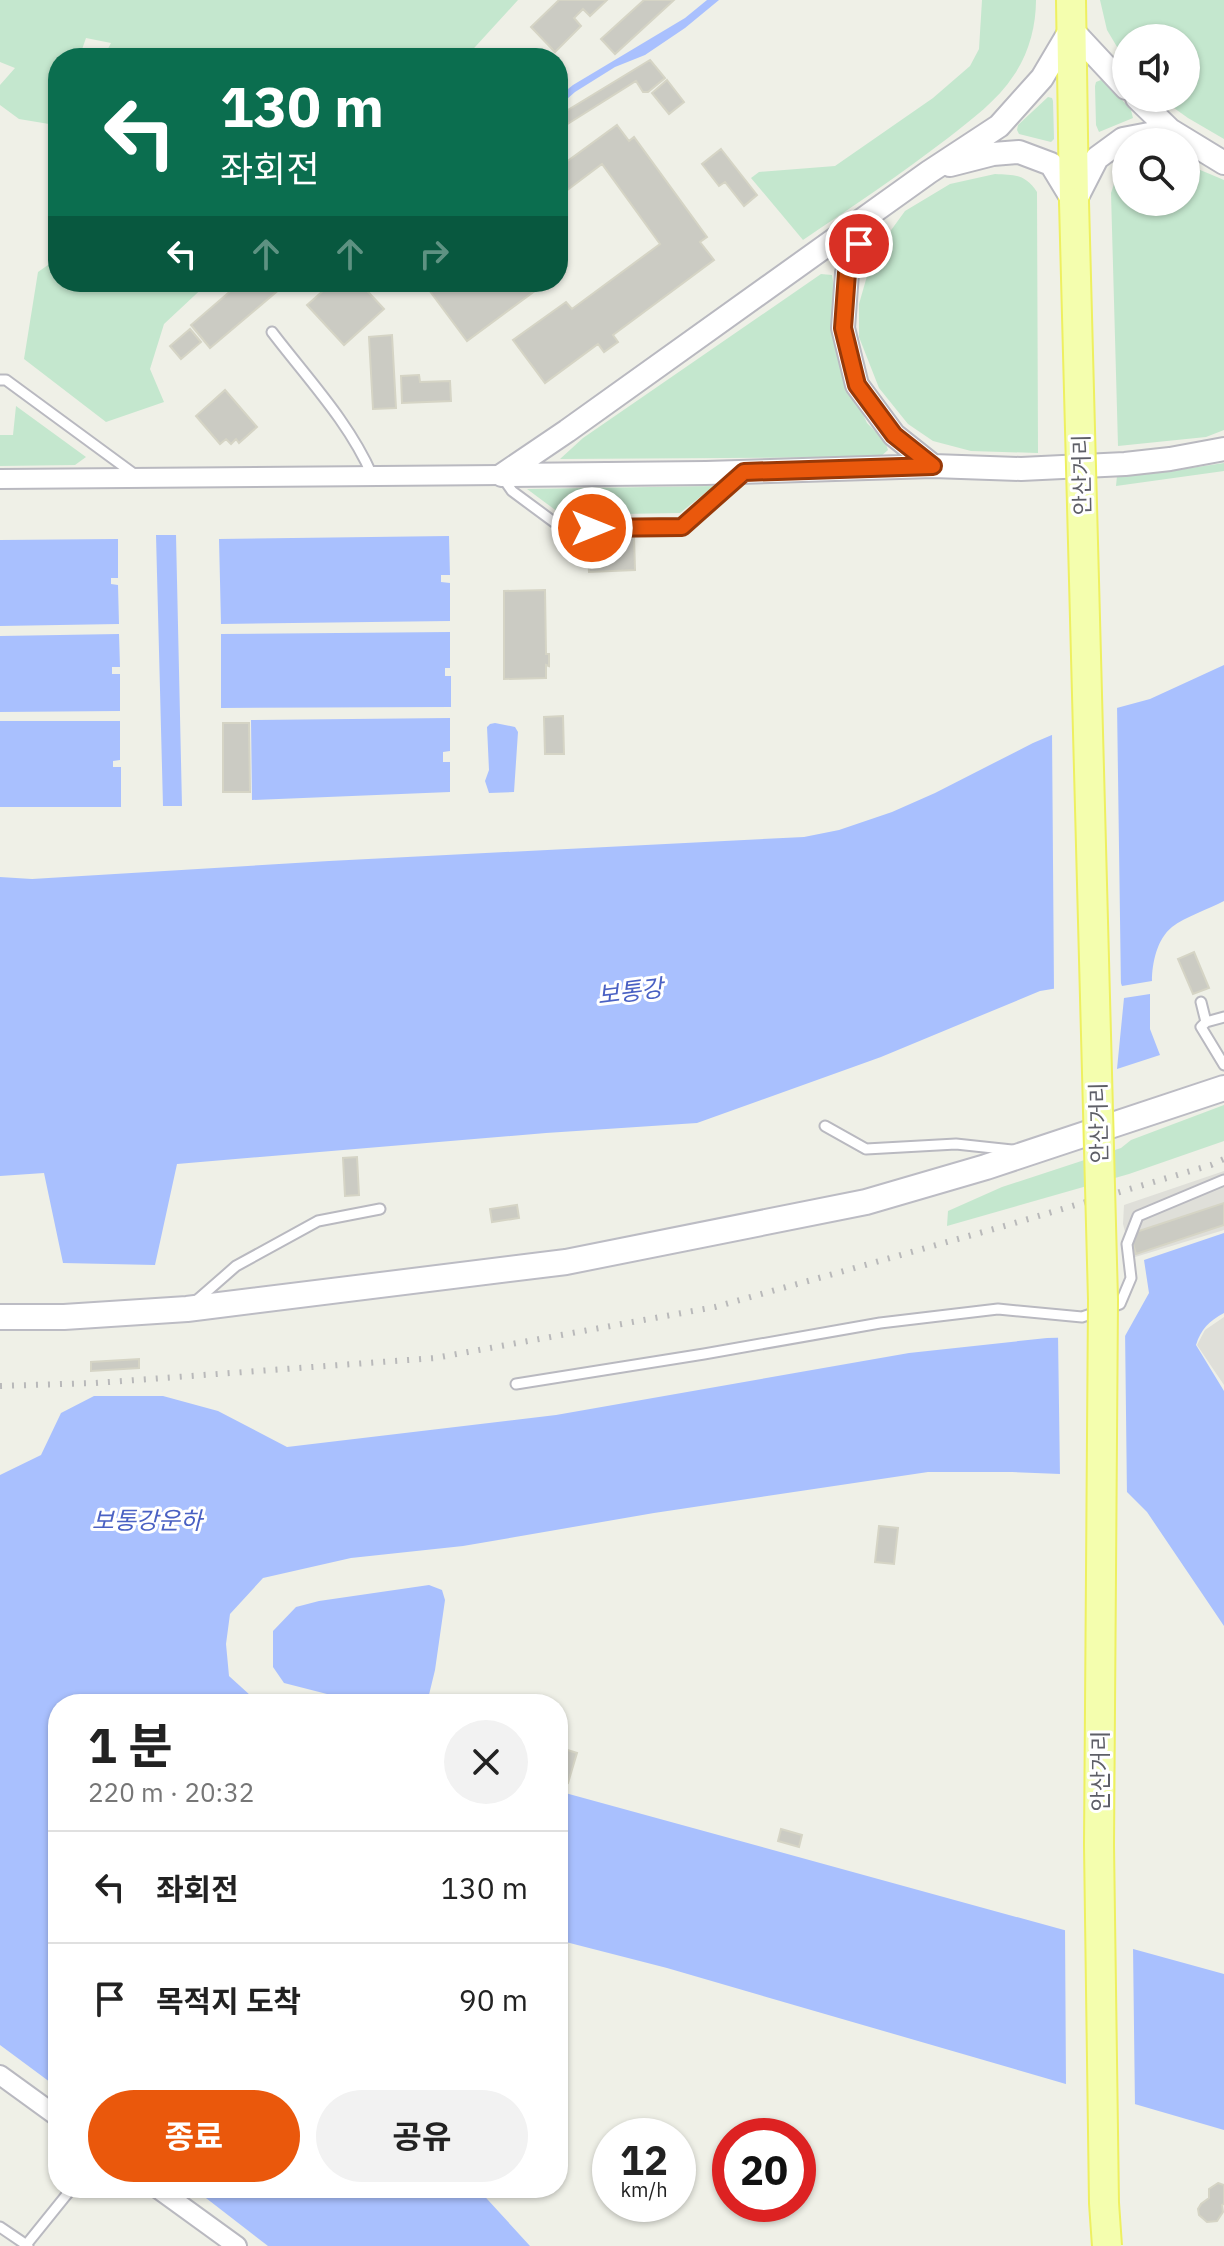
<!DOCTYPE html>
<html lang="ko">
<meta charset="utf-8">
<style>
:root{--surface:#fff;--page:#f2f2f2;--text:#222;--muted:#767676;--line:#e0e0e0;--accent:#ea580c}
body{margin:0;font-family:"IBM Plex Sans","Noto Sans KR",sans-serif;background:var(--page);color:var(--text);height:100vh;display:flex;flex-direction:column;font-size:30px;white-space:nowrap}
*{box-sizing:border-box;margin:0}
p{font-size:26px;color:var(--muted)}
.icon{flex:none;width:44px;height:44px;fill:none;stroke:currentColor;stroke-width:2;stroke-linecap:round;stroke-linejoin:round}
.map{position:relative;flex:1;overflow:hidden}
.details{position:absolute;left:48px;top:1694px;width:520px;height:504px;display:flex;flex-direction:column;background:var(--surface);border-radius:32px;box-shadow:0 2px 6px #0004}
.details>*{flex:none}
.banner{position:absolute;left:48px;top:48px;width:520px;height:244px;border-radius:32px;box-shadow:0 2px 6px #0004;background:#0b6e4f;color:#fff;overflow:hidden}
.controls{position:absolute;left:1112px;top:24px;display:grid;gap:16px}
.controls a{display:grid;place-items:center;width:88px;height:88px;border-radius:50%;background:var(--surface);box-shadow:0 2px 6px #0004;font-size:40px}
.speed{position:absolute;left:592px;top:2118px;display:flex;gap:16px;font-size:40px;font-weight:700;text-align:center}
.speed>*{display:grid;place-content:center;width:104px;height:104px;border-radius:50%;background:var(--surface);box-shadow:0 2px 6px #0004;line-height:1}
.speed small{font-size:20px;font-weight:400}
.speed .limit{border:12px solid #d22;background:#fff;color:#111}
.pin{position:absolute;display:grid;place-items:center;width:68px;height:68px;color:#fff;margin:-34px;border:4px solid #fff;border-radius:50%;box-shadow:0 2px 8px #0007}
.me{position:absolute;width:88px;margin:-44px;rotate:90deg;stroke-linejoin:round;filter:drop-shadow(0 0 6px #0008)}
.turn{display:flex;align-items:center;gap:28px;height:168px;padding:0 40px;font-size:36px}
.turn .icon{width:104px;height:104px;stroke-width:2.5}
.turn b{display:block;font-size:56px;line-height:68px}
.lanes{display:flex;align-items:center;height:76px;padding:0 40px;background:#0003;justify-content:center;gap:40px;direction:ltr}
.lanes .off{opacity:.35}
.round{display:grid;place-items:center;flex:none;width:84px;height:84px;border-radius:42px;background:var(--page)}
.overview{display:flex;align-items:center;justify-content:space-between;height:136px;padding:0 40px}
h1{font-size:48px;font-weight:700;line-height:60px}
.primary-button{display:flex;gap:16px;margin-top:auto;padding:16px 40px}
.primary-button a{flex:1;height:92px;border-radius:48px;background:var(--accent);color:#fff;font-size:32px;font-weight:700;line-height:92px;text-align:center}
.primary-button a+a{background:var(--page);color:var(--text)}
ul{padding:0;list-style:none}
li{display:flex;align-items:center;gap:24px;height:112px;padding:0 40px;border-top:2px solid var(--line)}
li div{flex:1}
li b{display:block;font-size:30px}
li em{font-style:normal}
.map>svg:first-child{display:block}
.industrial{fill:#dfdfd9}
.green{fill:#c4e7ce}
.water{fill:#a9c0fe}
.pier{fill:#eff0e7}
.building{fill:#cbcbc3;stroke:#d5d4c5;stroke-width:2}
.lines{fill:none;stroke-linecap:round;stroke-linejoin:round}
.service-casing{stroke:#b9b9c0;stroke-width:13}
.minor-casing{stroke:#b9b9c0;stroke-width:22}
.tertiary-casing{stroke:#b9b9c0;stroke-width:26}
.secondary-casing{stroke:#bcbcc4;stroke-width:28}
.primary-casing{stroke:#eef060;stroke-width:32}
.service{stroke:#fff;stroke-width:9}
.minor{stroke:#fff;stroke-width:18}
.tertiary{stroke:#fff;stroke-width:22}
.secondary{stroke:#fff;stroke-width:24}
.primary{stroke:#f4feae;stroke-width:28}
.rail{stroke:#b9b9ba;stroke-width:6;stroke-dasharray:2 10;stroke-linecap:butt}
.primary-bridge-casing{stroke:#eef060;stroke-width:32;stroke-linecap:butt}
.primary-bridge{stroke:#f4feae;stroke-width:28}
.route-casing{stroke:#983908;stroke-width:20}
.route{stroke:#ea580c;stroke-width:14}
.labels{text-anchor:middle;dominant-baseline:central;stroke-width:6;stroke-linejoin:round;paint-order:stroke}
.street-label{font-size:22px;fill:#5e5f67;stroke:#fff}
.water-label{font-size:24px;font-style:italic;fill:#4a61c3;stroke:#fff}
</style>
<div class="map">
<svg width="1224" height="2246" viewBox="0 0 1224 2246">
<rect width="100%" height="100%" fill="#eff0e7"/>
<path class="industrial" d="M1224,1171V1230L1132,1258L1123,1224L1124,1205Z
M1224,1317V1385L1197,1345L1205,1330Z"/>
<path class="green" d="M0,0H518L465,58H103L111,43L86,38L79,58H58V117L55,125L19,119L0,105V85L15,68L0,62Z
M982,0H1036C1036,26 1029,53 1014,75C997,101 972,119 948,138C901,174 852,207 803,240L751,178L759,172L835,166L933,98L970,66L979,49Z
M1100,0H1224V139L1188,118L1160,98H1186V38H1126V62L1107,30Z
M1101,80L1106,82L1131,110L1133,118L1099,132L1096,125L1095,86L1096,82Z
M1048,97L1052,98L1053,101L1054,139L1051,142L1019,134L1017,130L1018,125Z
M1186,164L1224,180V430L1206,437L1118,446L1111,193L1117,175L1126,169V202H1186Z
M995,174C1015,175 1025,174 1037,192L1038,453L971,451L933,441L908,424L879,388L859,337V304L873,255L905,211L950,184Z
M58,258V282H209L164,324L150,369L164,402L106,422L24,359L38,272Z
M821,274L832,275L853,393L867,423L885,441L888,450L880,457L560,459L583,438Z
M16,406L86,457L75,465L0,466V435H13Z
M1224,463V471L1116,486L1117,476L1164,472Z
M714,486L680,513L562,515L527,489Z
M1224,1105V1141L1129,1174L947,1226L948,1211L1002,1187L1121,1148L1131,1140Z"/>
<path class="water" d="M707,0H719L685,28L645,55L615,67L575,92L558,107V97L573,85L685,18Z
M156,535H176L182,806H163Z
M449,536L450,575H441V582L450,583V621L221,624L219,539Z
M118,539V578H111V584L118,585L119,624L0,626V540Z
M450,632V668H445V676H451V707L221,708V634Z
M119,634L120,667H112V674H120V711L0,712V636Z
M1224,665V901C1209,909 1185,917 1172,927C1157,939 1152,963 1152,981L1122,986L1119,978L1040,991L881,1057L697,1123L546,1133L177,1164L155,1265L63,1263L44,1173L0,1176V877L32,879L329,861L804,837L839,830L892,812L935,793L1033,743L1113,709L1150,699Z
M450,718V751L443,752V762H450V792L252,800L251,720Z
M0,721H120V760L113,761V767H121V807H0Z
M495,723L515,727L518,732L514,792L489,793L485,781L489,770L487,727L490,724Z
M1150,994V1029L1160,1055L1117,1069L1124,998Z
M1224,1233V1313C1209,1321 1201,1329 1196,1345L1224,1391V1626L1147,1512L1111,1476L1012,1472H928L654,1513L463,1546L351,1558L263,1578L230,1614L226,1644L229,1676L260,1704H58V2088L0,2045V1475L41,1455L61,1413L94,1396H163L218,1411L287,1447L556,1415L909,1353L1047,1338L1125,1336L1149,1293L1144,1260Z
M429,1585L442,1590L445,1600L435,1670L427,1703L397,1704L327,1694L284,1683L273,1667V1631L296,1607L319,1601Z
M558,1791L1224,1974V2130L667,1968L558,1940Z
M193,2188H477L530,2246H268Z"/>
<path class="pier" d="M1117,704L1121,990L1117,982L1054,992L1052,731Z
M1125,1328L1127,1498L1109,1480L1060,1478L1058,1334L1123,1332Z
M1065,1927L1133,1946L1135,2108L1066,2088Z"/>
<path class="building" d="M559,0H607L590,16L583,9L574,18L581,26L555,52L531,27Z
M644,0H674L615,54L601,39Z
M650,60L665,78L648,92H643L636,81L558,130V116Z
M667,80L684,102L669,114L652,93Z
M617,125L629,141L634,137L707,237L700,242L714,260L613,335L618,342L604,352L598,344L545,383L513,340L566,302L572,309L660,244L602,164L558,197V168Z
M721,149L757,195L744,206L725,182L719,186L702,164Z
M241,282H274L280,289L210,348L191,325Z
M333,282H359L384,309L344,345L307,305Z
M439,282H547L467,341L429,290Z
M190,329L201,342L181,359L170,346Z
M392,335L396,408L373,409L369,337Z
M419,375L420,382L450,381L451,401L402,403L401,376Z
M225,390L257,427L239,443L236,439L231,444L226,439L220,444L196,416Z
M634,536L635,570L589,572L587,538Z
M545,590L546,654H549V666L546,665V678L504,679V591Z
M563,716L564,754H545L544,717Z
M223,723H249L250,792H223Z
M1194,952L1209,988L1193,994L1178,959Z
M357,1157L359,1195L345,1196L343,1158Z
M1224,1203V1225L1136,1254L1130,1234Z
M517,1205L519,1218L492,1222L490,1209Z
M139,1359V1368L91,1371V1362Z
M879,1526L898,1528L894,1564L875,1562Z
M558,1747L577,1753L568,1783L558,1780Z
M781,1829L802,1835L799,1847L778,1841Z
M1218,2183L1224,2185V2204L1222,2205L1223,2212L1217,2221L1207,2222L1199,2215L1198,2209L1201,2204L1209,2198V2189Z"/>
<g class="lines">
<defs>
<path id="service" d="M272,332C307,378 349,422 372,475
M0,380H6L134,474
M503,478L512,491L562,528L682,527L738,477
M1201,1002L1206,1022L1201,1027L1224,1065
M1206,1022L1224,1017
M825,1126L866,1149L956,1144L1012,1150
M196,1301L236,1266L318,1221L380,1209
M516,1384L704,1354L880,1323L998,1309L1082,1317L1120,1304L1131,1278L1127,1244L1138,1216L1224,1180
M0,2227L28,2246
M26,2245L72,2188"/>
<path id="minor" d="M0,479L502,475
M0,2075L58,2117
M157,2188L237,2246"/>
<path id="tertiary" d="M1137,98L1170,130L1224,163
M950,165L993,154L1019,152L1051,164L1074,202
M1075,201L1097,158L1123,139L1170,130
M870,217L847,273L843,328L857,385L894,435L933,466
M502,475L567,431L929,172L999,126L1042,78L1071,29L1126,88
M503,475L706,473L933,466L1021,469L1125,464L1170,459L1224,449"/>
<path id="secondary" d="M0,1317H64L187,1309L566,1262L866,1202L986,1167L1224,1088"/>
<path id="primary" d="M1071,0L1074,202"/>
</defs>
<use href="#service" class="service-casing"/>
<use href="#minor" class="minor-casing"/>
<use href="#tertiary" class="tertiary-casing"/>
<use href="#secondary" class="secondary-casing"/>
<use href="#primary" class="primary-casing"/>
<use href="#service" class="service"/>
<use href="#minor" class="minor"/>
<use href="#tertiary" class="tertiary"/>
<use href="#secondary" class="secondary"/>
<use href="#primary" class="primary"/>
<path class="rail" d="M0,1386L95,1383L435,1358L715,1307L1008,1225L1211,1165L1224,1159"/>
<defs>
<path id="primary-bridge" d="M1074,202L1103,1300L1099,1845L1104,2203L1107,2246"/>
</defs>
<use href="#primary-bridge" class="primary-bridge-casing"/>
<use href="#primary-bridge" class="primary-bridge"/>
</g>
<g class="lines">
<defs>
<path id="route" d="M592,528L682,527L744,472L933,466L894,435L857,385L843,328L847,273L859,244"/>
</defs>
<use href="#route" class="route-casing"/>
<use href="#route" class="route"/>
</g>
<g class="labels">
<g class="street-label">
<text transform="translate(1081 475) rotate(-91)">안산거리</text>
<text transform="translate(1098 1123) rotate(-91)">안산거리</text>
<text transform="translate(1099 1771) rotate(-90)">안산거리</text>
</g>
<g class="water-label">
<text transform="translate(630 991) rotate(-7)">보통강</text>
<text x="147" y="1520">보통강운하</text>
</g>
</g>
</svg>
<div class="controls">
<a><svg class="icon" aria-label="sound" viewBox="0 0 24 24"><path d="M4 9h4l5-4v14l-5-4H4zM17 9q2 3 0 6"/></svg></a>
<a><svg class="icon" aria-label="search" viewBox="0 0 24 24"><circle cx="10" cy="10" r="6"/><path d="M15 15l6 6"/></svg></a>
</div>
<div class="speed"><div>12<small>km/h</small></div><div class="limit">20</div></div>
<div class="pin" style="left:859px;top:244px;background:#d93025"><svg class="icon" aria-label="arrive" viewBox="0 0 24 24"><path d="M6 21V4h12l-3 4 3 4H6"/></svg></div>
<svg class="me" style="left:592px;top:528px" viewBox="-20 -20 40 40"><circle r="17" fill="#ea580c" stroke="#fff" stroke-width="3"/><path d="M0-11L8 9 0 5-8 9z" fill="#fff"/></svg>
<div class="banner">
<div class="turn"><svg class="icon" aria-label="left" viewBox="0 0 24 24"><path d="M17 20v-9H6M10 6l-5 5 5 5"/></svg><div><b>130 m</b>좌회전</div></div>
<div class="lanes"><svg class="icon" aria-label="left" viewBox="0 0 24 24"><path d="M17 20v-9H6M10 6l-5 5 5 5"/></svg><svg class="icon off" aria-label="ahead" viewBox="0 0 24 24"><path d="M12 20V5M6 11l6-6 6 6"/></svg><svg class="icon off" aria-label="ahead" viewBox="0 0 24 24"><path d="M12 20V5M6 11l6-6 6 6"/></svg><svg class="icon off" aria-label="right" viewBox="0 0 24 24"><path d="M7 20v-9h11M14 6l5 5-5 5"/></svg></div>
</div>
<section class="details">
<div class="overview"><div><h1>1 분</h1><p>220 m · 20:32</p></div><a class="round"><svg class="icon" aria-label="close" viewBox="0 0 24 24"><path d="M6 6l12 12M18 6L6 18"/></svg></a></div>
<ul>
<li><svg class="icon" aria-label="left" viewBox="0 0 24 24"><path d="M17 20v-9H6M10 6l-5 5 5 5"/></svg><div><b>좌회전</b></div><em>130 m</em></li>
<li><svg class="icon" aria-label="arrive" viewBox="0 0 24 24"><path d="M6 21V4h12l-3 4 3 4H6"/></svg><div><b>목적지 도착</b></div><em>90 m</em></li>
</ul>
<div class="primary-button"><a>종료</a><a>공유</a></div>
</section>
</div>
